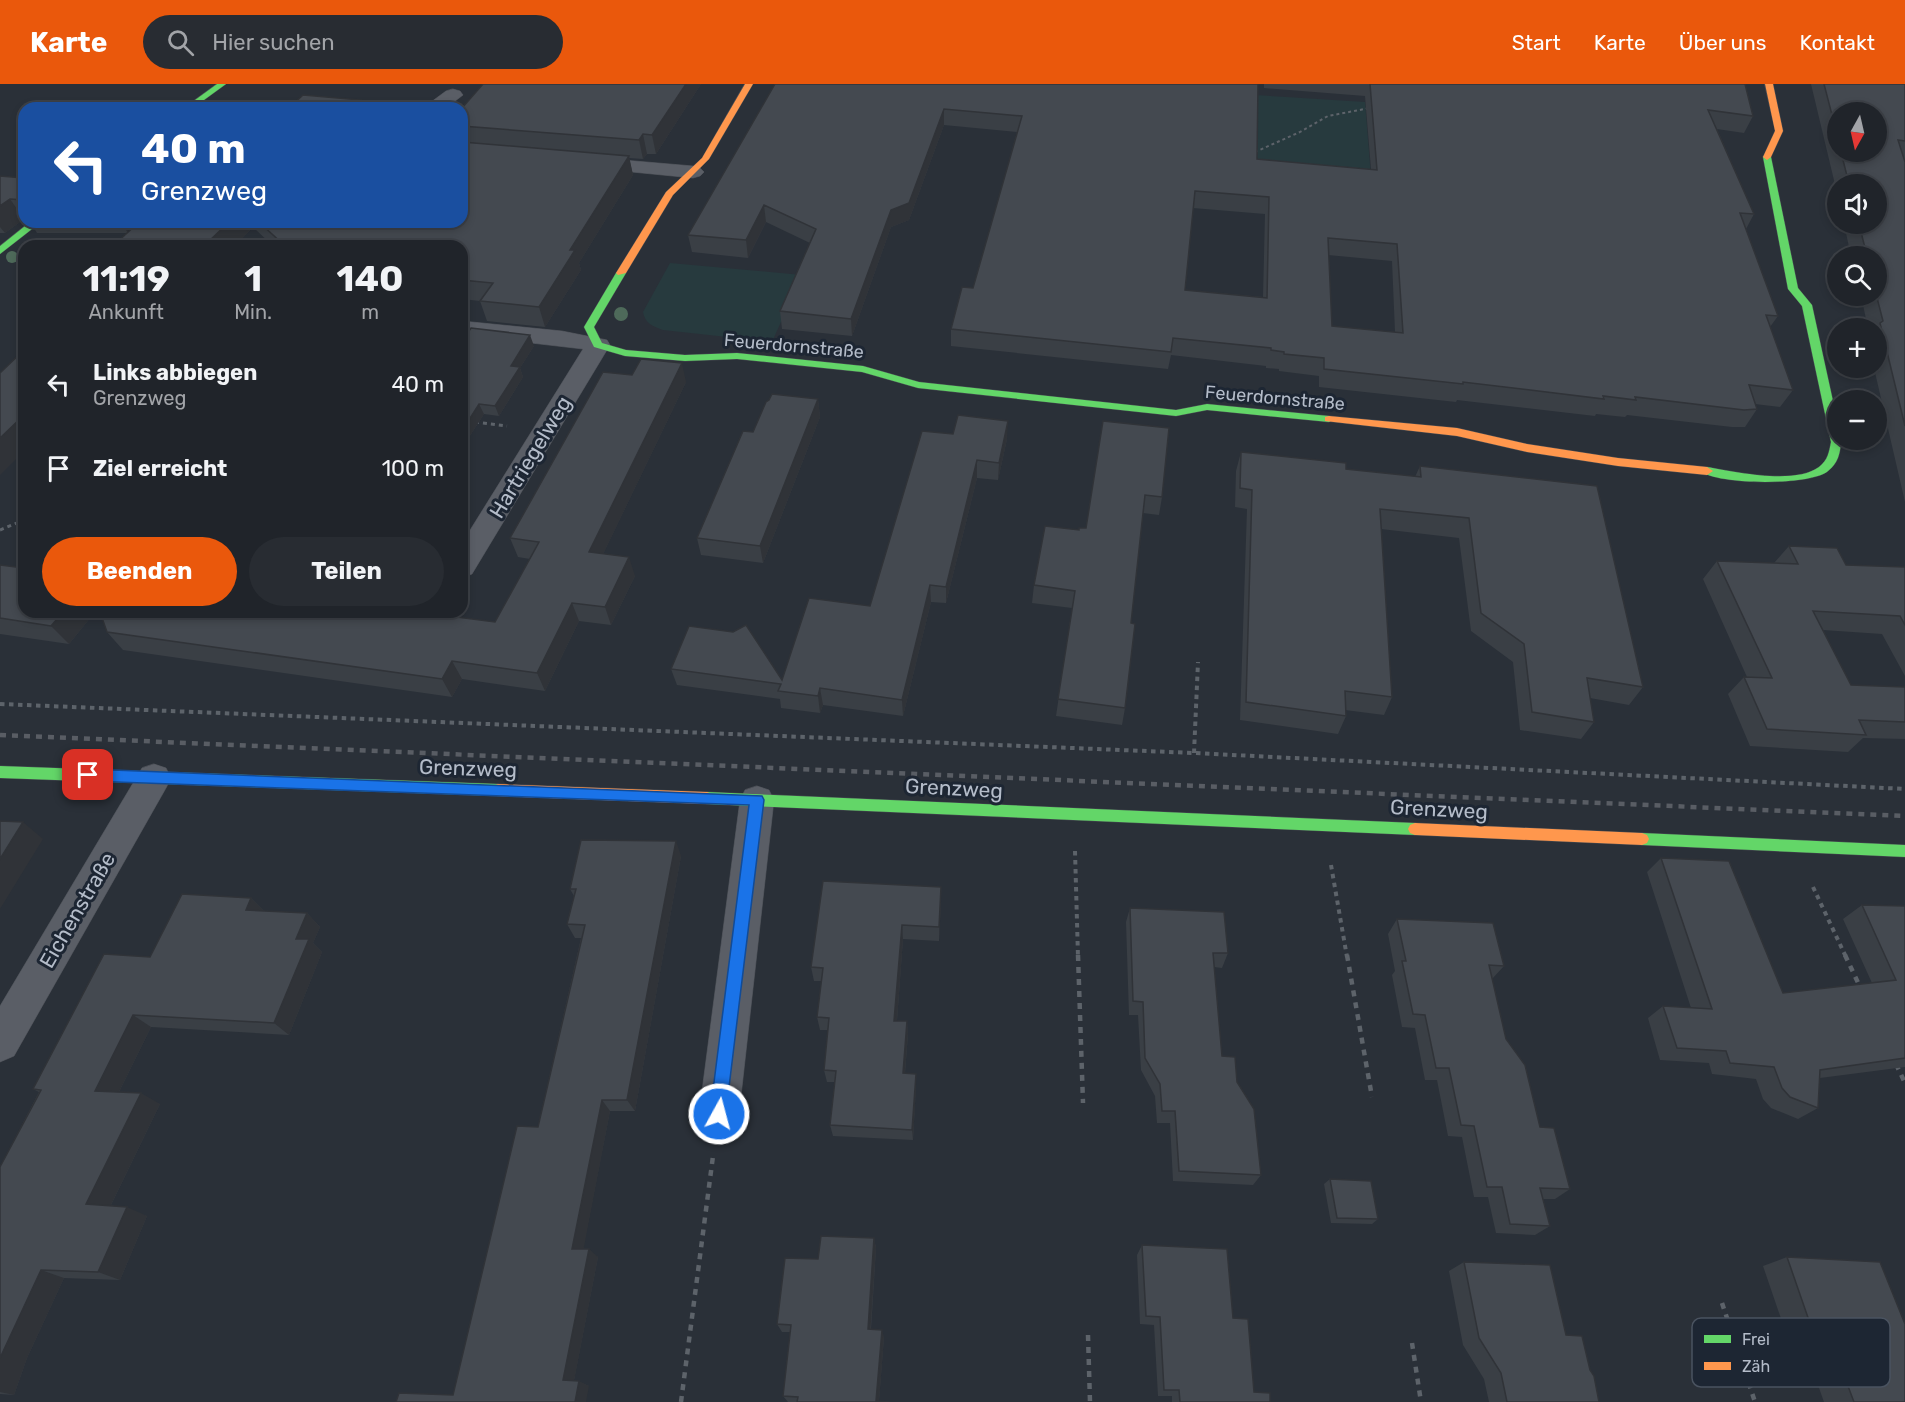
<!DOCTYPE html>
<html lang="de">
<meta charset="utf-8">
<style>
:root{--surface:#20242a;--page:#282c32;--text:#f1f3f6;--muted:#a2a4a8;--line:#3d4147;--accent:#ea580c}
body{margin:0;font-family:Rubik,sans-serif;background:var(--page);color:var(--text);height:100vh;display:flex;flex-direction:column;font-size:22px;white-space:nowrap}
*{box-sizing:border-box;margin:0}
p{font-size:20px;color:var(--muted)}
.icon{flex:none;width:33px;height:33px;fill:none;stroke:currentColor;stroke-width:2;stroke-linecap:round;stroke-linejoin:round}
.map{position:relative;flex:1;overflow:hidden}
.panel{position:absolute;left:18px;top:156px;width:450px;height:378px;display:flex;flex-direction:column;background:var(--surface);border-radius:18px;box-shadow:0 3px 9px #0003,0 0 0 2px var(--line)}
.panel>*{flex:none}
.guide{position:absolute;left:18px;top:18px;width:450px;height:126px;border-radius:18px;box-shadow:0 3px 9px #0003,0 0 0 2px var(--line);background:#1a4fa0;color:#fff;overflow:hidden}
.needle{width:39px;rotate:188deg}
.controls{position:absolute;left:1827px;top:18px;display:grid;gap:12px}
.controls a{display:grid;place-items:center;width:60px;height:60px;border-radius:50%;background:var(--surface);box-shadow:0 3px 9px #0003,0 0 0 2px var(--line);font-size:30px}
.pin{position:absolute;display:grid;place-items:center;width:51px;height:51px;color:#fff;margin:-26px;border-radius:12px;box-shadow:0 3px 9px #0006}
.me{position:absolute;width:66px;margin:-33px;rotate:7deg;stroke-linejoin:round;filter:drop-shadow(0 0 4px #0008)}
.turn{display:flex;align-items:center;gap:21px;height:126px;padding:0 24px;font-size:27px}
.turn .icon{width:78px;height:78px;stroke-width:2.5}
.turn b{display:block;font-size:42px;line-height:51px}
.eta{display:flex;justify-content:space-evenly;align-items:center;height:102px;text-align:center}
.eta b{font-size:36px;font-weight:700;line-height:42px}
.action{display:flex;gap:12px;margin-top:auto;padding:12px 24px}
.action a{flex:1;height:69px;border-radius:36px;background:var(--accent);color:#fff;font-size:24px;font-weight:700;line-height:69px;text-align:center}
.action a+a{background:var(--page);color:var(--text)}
ul{padding:0;list-style:none}
li{display:flex;align-items:center;gap:18px;height:84px;padding:0 24px}
li div{flex:1}
li b{display:block;font-size:22px}
li em{font-style:normal}
header{display:flex;align-items:center;gap:36px;box-sizing:border-box;height:84px;padding:0 30px;background:var(--accent);color:#fff}
header strong{font-size:28px}
nav{display:flex;gap:33px;margin-inline-start:auto;font-size:21px}
.search{width:420px;height:54px;background:var(--page);display:flex;align-items:center;gap:15px;box-sizing:border-box;padding:0 21px;border-radius:33px;color:var(--muted);font-size:22px}
.map>svg:first-child{display:block}
.green{fill:#273a3e}
.lines{fill:none;stroke-linecap:round;stroke-linejoin:round}
.street-casing{stroke:#484c53;stroke-width:1}
.fast-casing{stroke:#484c53;stroke-width:1}
.slow-casing{stroke:#484c53;stroke-width:1}
.path-far3{stroke:#5d636a;stroke-width:2;stroke-dasharray:3 3;stroke-linecap:butt}
.path-far2{stroke:#5d636a;stroke-width:3;stroke-dasharray:4 4;stroke-linecap:butt}
.path-far1{stroke:#5d636a;stroke-width:4;stroke-dasharray:4.5 4.5;stroke-linecap:butt}
.path{stroke:#5d636a;stroke-width:4.5;stroke-dasharray:6 6;stroke-linecap:butt}
.street{fill:#5a5e66;fill-rule:evenodd}
.fast{fill:#63d668;fill-rule:evenodd}
.slow{fill:#ff974d;fill-rule:evenodd}
.rail{stroke:#595d64;stroke-width:4.5;stroke-dasharray:6 6;stroke-linecap:butt}
.tree{fill:#4e6a5a}
.wall{fill:#3a3f45;fill-rule:evenodd}
.shaded-wall{fill:#303338}
.building{fill:#444950;stroke:#303338;stroke-width:1.5;fill-rule:evenodd}
.route{fill:#1a73e8;stroke:#114b97;stroke-width:1.5}
.labels{text-anchor:middle;dominant-baseline:central;stroke-width:6;stroke-linejoin:round;paint-order:stroke}
.far-street-label{font-size:18px;fill:#b4bcc9;stroke:#1d2633}
.street-label{font-size:21px;fill:#b4bcc9;stroke:#1d2633}
.key{fill:#1d2633;stroke:#4a5360;stroke-width:1.5}
.key-label{font-size:16px;fill:#b4bcc9}
</style>
<header>
<strong>Karte</strong>
<div class="search"><svg class="icon" aria-label="search" viewBox="0 0 24 24"><circle cx="10" cy="10" r="6"/><path d="M15 15l6 6"/></svg>Hier suchen</div>
<nav><a>Start</a><a>Karte</a><a>Über uns</a><a>Kontakt</a></nav>
</header>
<div class="map">
<svg width="1905" height="1318" viewBox="0 0 1905 1318">
<rect width="100%" height="100%" fill="#2a3038"/>
<path class="green" d="M1239,10L1365,18L1371,93L1256,84Z
M670,179L802,191L772,258L663,246C652,242 645,239 643,228Z"/>
<g class="lines">
<defs>
<path id="street" d="M453,5L460,7L463,11L446,24H423L446,7Z
M588,73L693,82L700,84L704,88L700,92L693,94L581,83L578,79L581,75Z
M462,237L562,247L607,256L610,261L472,490L462,494V459L583,265L462,251Z
M154,680L166,684L171,694L166,704L14,972L0,978V922L142,684Z
M757,702L769,706L774,716L739,1030L733,1044L719,1050L705,1044L699,1030L740,716L745,706Z"/>
<path id="fast" d="M217,0H226L193,24H184Z
M1767,70L1771,73L1798,204L1812,221L1838,340V356H1841V358C1840,370 1838,379 1828,387C1811,402 1716,401 1701,387L1707,383C1735,388 1795,401 1819,383C1828,376 1829,368 1831,358L1802,222L1788,205L1763,73Z
M30,138H41L0,170V162Z
M621,186L626,189L594,243L602,259L626,266L685,271L737,269L863,282L919,298L1176,326L1207,320L1329,332L1334,335L1329,338L1207,326L1176,332L918,304L862,288L737,275L685,277L625,272L594,263L584,243L616,189Z
M0,682L498,700L503,702L505,706L503,710L498,712L0,694Z
M707,708L1415,739L1420,741L1422,745L1420,749L1415,751L707,720L702,718L700,714L702,710Z
M1642,749L1905,761V773L1642,761L1637,759L1635,755L1637,751Z"/>
<path id="slow" d="M745,0H753L709,75L673,111L626,189L618,191L616,189L666,108L702,74Z
M1765,0H1773L1783,47L1771,73L1767,76L1763,73L1775,47Z
M1329,332L1457,344L1527,360L1618,374L1707,383L1713,387L1707,391L1618,382L1527,368L1457,352L1325,337V333Z
M498,700L707,708L712,710L714,714L712,718L707,720L498,712L493,710L491,706L493,702Z
M1415,739L1642,749L1647,751L1649,755L1647,759L1642,761L1415,751L1410,749L1408,745L1410,741Z"/>
</defs>
<use href="#street" class="street-casing"/>
<use href="#fast" class="fast-casing"/>
<use href="#slow" class="slow-casing"/>
<path class="path-far3" d="M1255,68L1300,48L1328,32L1370,24"/>
<path class="path-far2" d="M475,338L507,342
M0,446L24,436"/>
<path class="path-far1" d="M0,620L1194,669L1905,705
M1194,669L1198,578
M1075,767L1078,873
M1331,781L1347,873
M1813,803L1846,873"/>
<path class="path" d="M1078,871L1083,1019
M1347,871L1372,1013
M1845,871L1861,905
M1896,980L1905,999
M1722,1219L1755,1318
M1088,1251L1090,1318
M1412,1259L1421,1318
M681,1318L713,1072"/>
<use href="#street" class="street"/>
<use href="#fast" class="fast"/>
<use href="#slow" class="slow"/>
<path class="rail" d="M0,651L1905,732"/>
</g>
<g class="tree">
<circle cx="12" cy="173" r="6"/>
<circle cx="621" cy="230" r="7"/>
</g>
<path class="wall" d="M483,0H701L656,70H647L643,75L629,74L633,91L579,179L581,186L545,243L487,237L480,217L462,215V162H273L253,143L235,162H113L127,149H37L30,138H128V148L139,138H462V24Z
M775,0H1258L1257,75L1371,85L1365,12L1264,4V0H1745L1753,32L1744,49L1717,45L1754,130L1746,145L1778,232L1770,243L1793,306L1780,323L1755,320L1757,325L1745,343H1732L1627,331L1625,333L1596,330L1595,332L1457,316L1456,318L1319,303V292L1279,287V285L1266,284V282L1171,271L1168,285L951,262V245L973,204L1017,48L944,41L909,136L891,143L852,252L782,245L780,227L810,159L766,138L748,174L692,168L688,151ZM1193,124L1265,130L1263,213L1185,206ZM1328,171L1392,177L1395,248L1332,242Z
M1811,0H1905V75H1904L1905,78V418L1874,284H1876V244H1868L1861,212H1876V172H1851L1844,140H1876V100H1838V113ZM1838,28L1876,68H1838Z
M0,92L24,94V135L5,149H0Z
M462,257L534,262L520,284L523,293L499,332L484,330L462,364Z
M686,298L603,470L635,492L611,541L579,537L545,607L462,595L452,613L123,566L107,548L495,538L530,475L518,473L510,454Z
M818,315L820,333L763,479L701,471L697,454L753,348Z
M1103,337L1162,413L1159,431L1143,429L1131,539L1125,624L1122,641L1056,632L1072,524L1032,519L1034,501L1079,446L1086,444Z
M953,350L1007,355L998,396L977,394L946,519L931,518L903,632L823,621L820,629L781,624L780,615L677,601L671,585L782,596L870,522Z
M1241,368L1346,385L1415,393L1420,382L1643,603L1629,621L1590,614L1594,638L1581,655L1520,646L1513,578L1471,547L1459,454L1381,445L1392,613L1384,631L1345,626L1346,632L1338,650L1240,636L1247,425L1235,423L1236,387Z
M1789,462L1846,481L1905,483V592L1882,550L1823,546L1851,601L1905,603V655L1863,654L1848,668L1750,662L1728,610L1744,593H1747L1703,495L1717,477L1774,479Z
M0,481L24,528H95L69,560L0,550Z
M681,772L635,1027H610L583,1165L598,1173L574,1296L589,1302L453,1311L538,1043L581,854H575L567,840L574,812L570,805Z
M1661,774L1783,909L1872,899L1843,835L1862,821L1905,822V983L1820,994L1818,1024L1798,1035L1771,1024L1763,1015L1756,995L1712,990L1709,979L1660,976L1648,934L1663,922L1691,924L1647,788Z
M251,814L264,827L307,829L320,843L313,859L322,868L289,951L151,943L119,1008L160,1020L111,1121L147,1132L120,1196L64,1194L27,1274L14,1311L0,1310V1083L39,1008L33,1005L150,873Z
M941,818L939,857L903,855L897,937H907L908,950L905,989L916,1002L913,1056L833,1052L830,1041L835,998H827L824,986L828,946H820L817,933L822,897H814L811,883Z
M1130,824L1228,869L1222,884L1214,883L1222,972L1237,998L1261,1091L1253,1101L1173,1097L1170,1039H1157L1155,1012L1141,986L1138,931H1129L1126,838Z
M1397,835L1504,882L1492,895L1506,955L1540,1043L1570,1105L1555,1115H1542L1550,1142L1535,1151L1496,1149L1488,1113H1474L1462,1053L1448,1052L1437,996H1425L1415,944L1402,943L1392,891L1395,887L1388,850Z
M1330,1095L1378,1135L1372,1140L1331,1139L1324,1100Z
M874,1154L876,1164L871,1245L884,1253L879,1317L890,1318H788L783,1312L790,1248H782L777,1240L818,1175Z
M1142,1161L1233,1234L1254,1308L1270,1318H1172V1312H1158L1154,1241L1140,1240L1137,1171Z
M1787,1173L1905,1318H1824L1802,1256L1788,1255L1763,1182Z
M1464,1178L1566,1251L1599,1318H1489L1484,1295L1463,1261L1449,1187Z"/>
<path class="shaded-wall" d="M686,0H701L656,70L652,51Z
M361,16L364,24H353Z
M944,25V41L909,136L891,143L852,252L851,235L891,126Z
M643,50L647,70L643,75L639,56Z
M629,72L633,91L579,179L581,186L545,243L539,223L570,166Z
M10,115L24,135L5,149L0,143V122Z
M764,121L766,138L748,174L746,156Z
M121,138H128V149Z
M229,138H251L253,143L235,162H211L208,158Z
M195,157L198,162H189Z
M530,251L534,262L520,284L523,293L499,332L495,322L511,282Z
M682,279L686,298L595,487L589,468Z
M818,315L820,333L763,479L760,462Z
M479,320L484,330L462,364V347Z
M24,331V367L0,391V354Z
M1008,337L1007,355L998,396L999,379Z
M977,376V394L946,519V503Z
M629,473L635,492L611,541L605,523Z
M930,501L931,518L903,632L902,616Z
M572,519L579,537L545,607L537,589Z
M63,528H95L69,560L51,542Z
M452,577L462,595L452,613L442,595Z
M820,604L823,621L820,629L818,612Z
M23,738L43,755L0,825V775Z
M676,757L681,772L635,1027L627,1016Z
M941,803V818L939,857V843Z
M251,814L266,829L246,826Z
M307,829L320,843L313,859L322,868L289,951L274,939L296,855Z
M902,841L903,855L896,950L894,937Z
M133,931L151,943L114,1018L95,1007Z
M907,937L908,950L904,1001L903,989Z
M916,990V1002L913,1056L912,1046Z
M141,1009L160,1020L107,1129L86,1120Z
M602,1016L610,1027L582,1173L572,1165Z
M127,1123L147,1132L120,1196L98,1188Z
M874,1154L876,1164L870,1252L868,1245Z
M589,1165L598,1173L573,1302L563,1296Z
M41,1186L64,1194L27,1274L14,1311L0,1308V1274Z
M882,1246L884,1253L879,1318L876,1317Z
M579,1297L589,1302L586,1318H575Z"/>
<path class="building" d="M483,0H686L652,51L643,50L639,56L462,42V24Z
M775,0H1258L1257,75L1377,86L1370,0H1745L1753,32L1708,26L1754,130L1740,129L1778,232L1766,231L1793,306L1749,301L1757,325L1744,326L1635,313L1636,316L1603,312L1604,315L1463,298V300L1324,285V274L1284,270V268L1271,266V264L1173,254L1171,268L951,245L962,203L973,204L1022,32L944,25L909,119L891,126L851,235L780,227L816,145L764,121L746,156L688,151ZM1195,107L1269,113L1267,214L1185,206ZM1328,154L1397,160L1403,249L1332,242Z
M1824,0H1905V57L1898,56L1905,78V342L1880,239L1883,237L1876,210V172H1867L1859,140H1876V100H1849L1841,68H1876V28H1838V54Z
M303,11L361,16L353,24H289Z
M462,58L629,72L570,166H575L539,223L480,217L493,199L462,196V162H285L259,138H462Z
M0,92L24,94V116L10,115L0,122Z
M139,138H229L208,158L195,157L189,162H113Z
M471,244L530,251L511,282L520,283L495,322L479,320L462,347V257Z
M24,266V331L0,354V289Z
M641,275L682,279L589,468L629,473L605,523L572,519L537,589L452,577L442,595L107,548L100,528H418L495,538L539,458L510,454L603,288L632,291Z
M772,310L818,315L760,462L697,454L743,347L753,348L766,318L769,316Z
M958,331L1008,337L999,379L977,376L946,503L930,501L902,616L820,604L818,612L778,607L781,600L671,585L689,542L733,548L746,541L782,596L809,514L870,522L922,347L953,350Z
M1103,337L1169,344L1162,413L1145,411L1131,539L1135,540L1125,624L1058,615L1075,507L1034,501L1045,442L1079,446V444H1086Z
M1241,368L1346,379V385L1421,393L1420,382L1597,402L1643,603L1587,594L1594,638L1532,628L1524,560L1481,529L1469,434L1380,425L1392,613L1345,607L1346,632L1246,618L1252,406L1240,404Z
M1789,462L1837,464L1846,481L1905,483V541L1900,532L1813,527L1851,601L1905,603V638L1859,636L1866,651L1767,645L1744,593L1772,594L1717,477L1798,480Z
M0,481L24,484V528H63L51,542L0,534Z
M0,737L23,738L0,775Z
M581,756L676,757L627,1016H602L572,1165H589L563,1296L579,1297L575,1318H396L399,1309L453,1311L517,1042L538,1043L585,841L567,840L576,805H570Z
M1661,774L1729,777L1783,909L1896,896L1862,821L1905,822V974L1820,986L1818,1024L1790,1013L1782,1004L1774,983L1730,979L1726,967L1677,964L1663,922L1712,925Z
M823,797L941,803L939,843L902,841L894,937H907L903,989L916,990L912,1046L830,1041L836,987L824,986L829,934L817,933L823,884L811,883Z
M182,810L251,814L246,826L307,829L296,855H309L274,939L133,931L95,1007L141,1009L86,1120L127,1123L98,1188L41,1186L0,1274V1083L41,1006L33,1005L104,870L150,873Z
M1130,824L1224,828L1228,869H1213L1222,972L1235,973L1237,998L1254,1025L1261,1091L1179,1087L1175,1027H1162L1160,1000L1145,974L1143,918L1133,917Z
M1397,835L1493,839L1504,882L1489,881L1506,955L1525,981L1540,1043L1554,1044L1570,1105L1540,1104L1550,1142L1510,1140L1502,1103H1487L1474,1042L1461,1041L1449,984H1436L1425,931L1413,930L1402,877H1406Z
M1330,1095L1371,1097L1378,1135L1337,1134Z
M821,1152L874,1154L868,1245L882,1246L876,1317L890,1318H797L798,1313L783,1312L791,1241L777,1240L785,1174L818,1175Z
M1142,1161L1227,1165L1233,1234L1248,1235L1254,1308L1270,1309V1318H1180L1179,1306H1164L1160,1233L1146,1232Z
M1787,1173L1880,1178L1905,1240V1318H1854L1828,1249L1813,1248Z
M1464,1178L1550,1181L1566,1251L1582,1252L1590,1286L1594,1292L1599,1318H1507L1501,1289L1479,1254Z"/>
<path class="route" d="M88,685L762,712L764,716L725,1036L719,1038L713,1036L710,1030L749,721L88,697L83,695L81,691L83,687Z"/>
<g class="labels">
<g class="far-street-label">
<text transform="translate(794 262) rotate(5)">Feuerdornstraße</text>
<text transform="translate(1275 314) rotate(5)">Feuerdornstraße</text>
</g>
<g class="street-label">
<text transform="translate(530 373) rotate(-59)">Hartriegelweg</text>
<text transform="translate(468 684) rotate(2)">Grenzweg</text>
<text transform="translate(954 704) rotate(3)">Grenzweg</text>
<text transform="translate(1439 725) rotate(3)">Grenzweg</text>
<text transform="translate(77 826) rotate(-60)">Eichenstraße</text>
</g>
</g>
<rect x="1692" y="1234" width="198" height="69" rx="9" class="key"/>
<rect x="1704" y="1251" width="27" height="8" fill="#63d668"/>
<rect x="1704" y="1278" width="27" height="8" fill="#ff974d"/>
<g class="key-label">
<text x="1742" y="1261">Frei</text>
<text x="1742" y="1288">Zäh</text>
</g>
</svg>
<div class="controls">
<a><svg class="needle" viewBox="-14 -14 28 28"><path d="M0-13l5 13h-10z" fill="#e53935"/><path d="M0 13l5-13h-10z" fill="#a2a4a8"/></svg></a>
<a><svg class="icon" aria-label="sound" viewBox="0 0 24 24"><path d="M4 9h4l5-4v14l-5-4H4zM17 9q2 3 0 6"/></svg></a>
<a><svg class="icon" aria-label="search" viewBox="0 0 24 24"><circle cx="10" cy="10" r="6"/><path d="M15 15l6 6"/></svg></a>
<a>+</a>
<a>−</a>
</div>
<div class="pin" style="left:88px;top:691px;background:#d93025"><svg class="icon" aria-label="arrive" viewBox="0 0 24 24"><path d="M6 21V4h12l-3 4 3 4H6"/></svg></div>
<svg class="me" style="left:719px;top:1030px" viewBox="-20 -20 40 40"><circle r="17" fill="#1a73e8" stroke="#fff" stroke-width="3"/><path d="M0-11L8 9 0 5-8 9z" fill="#fff"/></svg>
<div class="guide">
<div class="turn"><svg class="icon" aria-label="left" viewBox="0 0 24 24"><path d="M17 20v-9H6M10 6l-5 5 5 5"/></svg><div><b>40 m</b>Grenzweg</div></div>
</div>
<section class="panel">
<div class="eta">
<div><b>11:19</b><p>Ankunft</p></div>
<div><b>1</b><p>Min.</p></div>
<div><b>140</b><p>m</p></div>
</div>
<ul>
<li><svg class="icon" aria-label="left" viewBox="0 0 24 24"><path d="M17 20v-9H6M10 6l-5 5 5 5"/></svg><div><b>Links abbiegen</b><p>Grenzweg</p></div><em>40 m</em></li>
<li><svg class="icon" aria-label="arrive" viewBox="0 0 24 24"><path d="M6 21V4h12l-3 4 3 4H6"/></svg><div><b>Ziel erreicht</b></div><em>100 m</em></li>
</ul>
<div class="action"><a>Beenden</a><a>Teilen</a></div>
</section>
</div>
